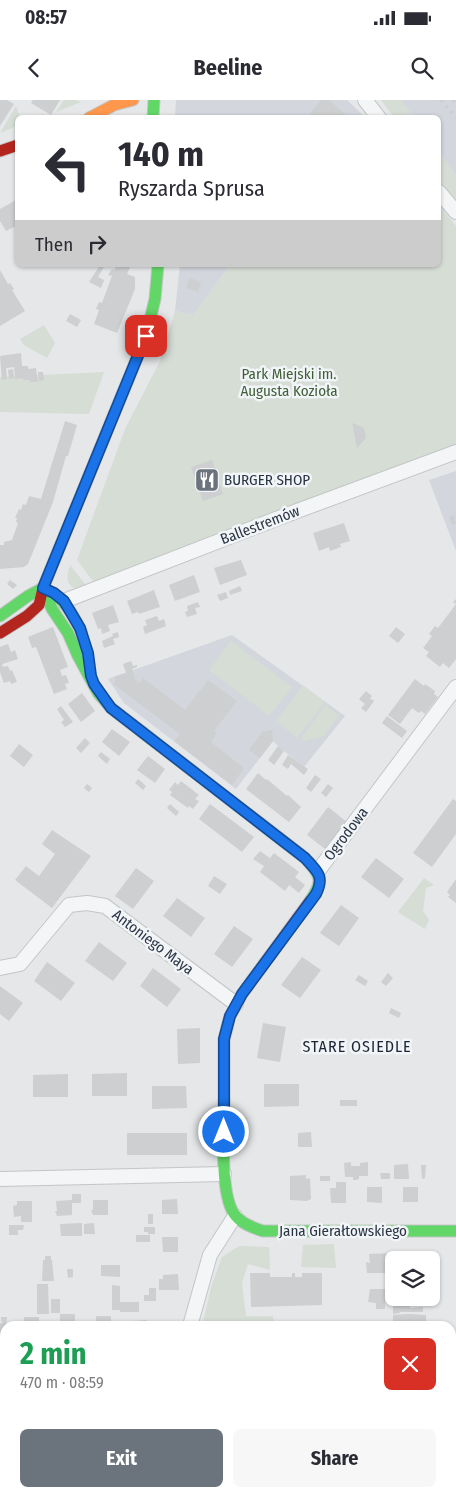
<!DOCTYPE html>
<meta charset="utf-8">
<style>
:root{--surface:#fff;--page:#f7f7f7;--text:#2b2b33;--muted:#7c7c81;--accent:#6b737d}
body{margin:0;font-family:"Fira Sans Condensed",sans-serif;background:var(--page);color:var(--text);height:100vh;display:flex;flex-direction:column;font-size:19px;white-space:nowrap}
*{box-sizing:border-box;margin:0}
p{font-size:16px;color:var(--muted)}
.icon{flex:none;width:28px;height:28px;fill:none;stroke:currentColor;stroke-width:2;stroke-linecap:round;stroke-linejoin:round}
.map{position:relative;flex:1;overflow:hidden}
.sheet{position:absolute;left:0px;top:1221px;width:456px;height:176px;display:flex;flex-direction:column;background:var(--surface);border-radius:15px 15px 0 0;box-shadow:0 1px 4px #0004}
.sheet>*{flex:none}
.guide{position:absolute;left:15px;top:15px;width:426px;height:152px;border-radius:8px;box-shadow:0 1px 4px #0004;background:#fff;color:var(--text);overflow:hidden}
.tools{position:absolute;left:385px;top:1151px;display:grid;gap:10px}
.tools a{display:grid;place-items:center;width:55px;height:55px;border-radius:8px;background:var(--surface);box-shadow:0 1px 4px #0004;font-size:25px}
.pin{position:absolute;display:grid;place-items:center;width:42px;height:42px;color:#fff;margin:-21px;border-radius:10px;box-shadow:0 2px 8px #0006}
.me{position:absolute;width:55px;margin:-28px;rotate:0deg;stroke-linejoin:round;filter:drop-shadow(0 0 4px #0008)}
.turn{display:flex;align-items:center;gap:18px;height:105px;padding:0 20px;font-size:22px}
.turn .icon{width:65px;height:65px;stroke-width:2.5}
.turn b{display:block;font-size:35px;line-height:42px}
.then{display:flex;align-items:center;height:48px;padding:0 20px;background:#0003;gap:10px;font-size:19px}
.round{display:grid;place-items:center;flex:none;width:52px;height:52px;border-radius:8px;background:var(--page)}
.overview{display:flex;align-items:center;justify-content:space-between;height:85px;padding:0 20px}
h1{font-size:30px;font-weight:700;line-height:38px;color:#1e9e55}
.action{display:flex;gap:10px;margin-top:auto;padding:10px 20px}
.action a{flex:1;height:58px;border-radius:8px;background:var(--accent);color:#fff;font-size:20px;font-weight:700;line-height:58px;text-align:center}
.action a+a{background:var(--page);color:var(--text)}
.status{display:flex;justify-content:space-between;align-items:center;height:35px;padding:0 25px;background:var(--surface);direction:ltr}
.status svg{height:14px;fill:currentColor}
header{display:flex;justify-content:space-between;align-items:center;height:65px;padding:0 20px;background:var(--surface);font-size:22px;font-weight:700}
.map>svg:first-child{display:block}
.built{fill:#d3d6dc}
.green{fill:#d5ddd5}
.building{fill:#cdcfd1}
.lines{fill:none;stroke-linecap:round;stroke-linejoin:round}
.street-casing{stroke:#c3c5c7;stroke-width:16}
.fast-casing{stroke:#c3c5c7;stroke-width:13}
.slow-casing{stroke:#c3c5c7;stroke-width:13}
.jam-casing{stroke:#c3c5c7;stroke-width:13}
.street{stroke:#f3f5f6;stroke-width:14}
.fast{stroke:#63d668;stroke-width:11}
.slow{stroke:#ff974d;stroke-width:11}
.jam{stroke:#b3261e;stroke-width:11}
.rail{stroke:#cdcfd1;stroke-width:4;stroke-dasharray:2.5 5;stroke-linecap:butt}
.route-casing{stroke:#114b97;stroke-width:12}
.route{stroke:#1a73e8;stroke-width:9}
.labels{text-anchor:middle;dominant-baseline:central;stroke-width:5;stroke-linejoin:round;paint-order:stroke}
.park-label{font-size:15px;fill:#405f37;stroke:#f2f5f8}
.poi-label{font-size:15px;fill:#2a3443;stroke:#f2f5f8;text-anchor:start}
.street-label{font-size:15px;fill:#2a3443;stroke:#f2f5f8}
.neighbourhood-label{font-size:16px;letter-spacing:1px;fill:#1c2534;stroke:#f2f5f8}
</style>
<div class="status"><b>08:57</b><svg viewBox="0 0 49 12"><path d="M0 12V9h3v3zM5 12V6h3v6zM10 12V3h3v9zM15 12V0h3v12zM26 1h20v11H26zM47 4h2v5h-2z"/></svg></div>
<header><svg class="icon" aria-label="back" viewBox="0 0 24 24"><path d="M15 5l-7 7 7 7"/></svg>Beeline<svg class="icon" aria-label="search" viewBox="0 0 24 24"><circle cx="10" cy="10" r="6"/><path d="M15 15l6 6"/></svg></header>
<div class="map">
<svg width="456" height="1397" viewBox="0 0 456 1397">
<rect width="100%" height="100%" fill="#e5e7e9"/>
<path class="built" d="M176,0H347L363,15L361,18H175Z
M401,0H456V75L439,52V18L413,17Z
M180,165H230L193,215L175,211Z
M456,371V451L429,380Z
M232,535L345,616L304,667L278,646L273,641L236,689L124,603L108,579Z
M451,1313L456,1314V1397H356V1393L451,1392Z
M355,1392V1397H171V1393Z"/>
<path class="green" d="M64,0H77L81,2L56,12Z
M381,0H401L413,17H394Z
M16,6L20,17L18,18L17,26L0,33Z
M439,52L456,75V101L439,80Z
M439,105L456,126V349L285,409L94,481L92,480L77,460L125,329L160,261L175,211L193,215L230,165H439Z
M44,225L55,243L47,258L24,245L20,239Z
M104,272L89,314L0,312V277Z
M70,465L86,485L74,488C64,482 68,474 70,465Z
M231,541L292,587L269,616L209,570Z
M303,585L325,602L297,638L276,621Z
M325,605L339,616L324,636L304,641L301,638Z
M424,778L434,785L426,788L423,811L429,820L425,829L398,812Z
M334,1144L336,1168L301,1167L303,1145Z
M239,1146L269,1147L270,1170L248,1164L242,1183L246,1216H273L274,1226H202L212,1184L222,1157Z
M0,1383H5V1392H111L128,1397H0Z"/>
<path class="building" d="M0,0H7L14,4L0,26Z
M33,0H60L51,15L31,3Z
M321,0H329L346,15L344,18H312L309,15Z
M18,99V125L6,131L0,121V109Z
M100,165L104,167L98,177L104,180L101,188L89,182Z
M117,165H131L127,174L135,177V189L117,233L94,224L99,210L96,209L99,202L102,203L112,176L108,175L112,169L114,170Z
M0,170L8,184L10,183L14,189L12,190L25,211L0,226Z
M190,178L201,182L198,192L186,188Z
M70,214L81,220L77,227L66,221Z
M21,253L22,266H28V269L36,268L38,282H30V280H23V278L15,279L14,267L6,268L7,279L2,280L0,256Z
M13,269L14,278L9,279L8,270Z
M38,272H43L44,280L39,281Z
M65,321L77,325L68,356H66L53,402L28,464L24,467L0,469V445H4V442L12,440L18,423L16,422L17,418H15L19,409L21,410L23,404L26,405L29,396L41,399Z
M352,323L364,328L366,338L357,348Z
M212,360L223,394L203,401L191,367Z
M454,415L456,424L452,425L449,417Z
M344,423L350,441L340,444L341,447L330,451L329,447L319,451L313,433Z
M241,460L247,475L220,485L214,468Z
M194,475L200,492L175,501L169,485Z
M10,480L17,485L13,489L7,484Z
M240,486L242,491L230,495L229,491Z
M154,490L160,507L139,514L138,512L132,514L127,501Z
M226,492L228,498L220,501L217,495Z
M456,499V559L449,568L443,563L440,567L426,556L429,552L423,548L432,536L429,534L435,526L438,528L456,504L453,502Z
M198,502L200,507L195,508L197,514L187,517L185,512L188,511L187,506Z
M113,505L119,522L108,525L110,531L102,534L101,528L98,529L92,513Z
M157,516L159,521L164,519L166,526L145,534L143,527L147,525L145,520Z
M53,527L68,567L60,570L62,576L66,575L69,583L65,584L67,589L54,594L36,547L32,548L28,537Z
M396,527L405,534L398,543L389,536Z
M118,532L119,537L113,539L115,544L104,548L102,541L113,536L112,534Z
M8,544L11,552L15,550L18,559L2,564L3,567L8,566L10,571L12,570L17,582L11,584L10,581L4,583L0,572V547Z
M131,561L133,566L137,565V567L132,569L135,579L140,583L143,578L185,610L208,580L237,601L214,631L217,633L211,642L244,668L232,685L174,641L180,634L113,584L116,579L113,577L126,573L123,564Z
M415,579L424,586L425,584L435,591L434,594L438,597L425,614L421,611L419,613L412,608L400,624L388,615Z
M366,591L372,596L370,598L374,601L366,612L361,608L365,604L359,599Z
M82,593L95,611L81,622L68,604Z
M61,606L73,622L65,627L61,622L64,620L57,609Z
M387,616L407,631L402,638L382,623Z
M112,629L130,642L119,656L102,642Z
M272,630L273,641L260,658L249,650L262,632Z
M85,638L90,643L81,653L76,648Z
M19,644L33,655L24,667L10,656Z
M278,646L284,651L274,665L268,660Z
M101,652L110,659L107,664L98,656Z
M288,655L308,669L304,675L291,664L288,669L282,665Z
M148,656L165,669L155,683L137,670Z
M258,673L266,680L267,679L287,696L288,695L301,707L289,722L246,689Z
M315,675L321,679L311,692L306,688Z
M138,679L146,686L143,690L135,683Z
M181,681L199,695L195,699L199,701L193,709L189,706L188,708L170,695L172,692L169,690L175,682L178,685Z
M87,684L92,688L89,692L84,688Z
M328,684L333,688L326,697L321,693Z
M453,699L456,701V734L432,767L413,753Z
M170,704L179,712L176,716L167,708Z
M210,704L254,737L242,752L199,719Z
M328,707L347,722L325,749L307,735Z
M52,730L91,756L52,808L15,780L26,766L39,776L55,754L42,744Z
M260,751L270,758L274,753L299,772L295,777L305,785L299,793L289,785L285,791L260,772L264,766L253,759Z
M376,758L404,779L389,798L361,777Z
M136,768L154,781L133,809L115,796Z
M214,776L227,784L220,794L208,786Z
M456,779V803L448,797L450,795L447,792Z
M177,798L205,818L191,837L163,816Z
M341,805L359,818L339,846L320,833Z
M234,826L253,839L232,867L214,854Z
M99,842L127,863L113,881L85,861Z
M302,857L321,870L300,898L281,885Z
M47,862L75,883L61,901L34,881Z
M153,868L181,889L167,907L140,886Z
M388,873L393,878L386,886L381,882Z
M359,875L368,881L365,886L355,880Z
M0,886L23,903L9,921L0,914Z
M391,908L401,913L399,918L389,913Z
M263,923L286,927L280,962L257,958Z
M200,928V963L178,964L177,929Z
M127,973V996H92V974Z
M68,974V997H33V975Z
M264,984H299V1006L264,1007Z
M152,986H186L187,1008L152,1009Z
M340,1000H357V1006H340Z
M198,1028H203V1034H198Z
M311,1032L312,1047H298V1033Z
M127,1033H187V1055H127Z
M351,1062V1066H360V1063L368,1062V1076H359V1079L356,1080H353V1077H345L344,1063Z
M408,1064L409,1079H394V1065Z
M421,1065H426L425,1078L422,1079Z
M380,1073H390V1079H381Z
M306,1075V1079L310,1078L311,1099L307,1101L290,1100V1076Z
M320,1076H330V1081H320Z
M336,1082H346V1103H331L330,1088H336Z
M367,1087H382V1103L367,1102Z
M403,1087H418V1102H403Z
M72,1094H81V1103H72V1115L57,1116L55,1111H57L56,1101L72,1100Z
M177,1099L178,1114H162V1100Z
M93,1100H108V1115H93L91,1110H93Z
M17,1101H32V1122H21V1116L14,1117L13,1106L17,1105Z
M148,1114H153V1124H148Z
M82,1123V1136H61L60,1124Z
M94,1123L95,1134H84V1124Z
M9,1125H24L23,1130H18V1135H9Z
M144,1127H155V1134H148V1132H144Z
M136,1135H150V1142H136Z
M162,1137H178V1152H163Z
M394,1153V1171L392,1173H367L366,1162L370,1163L369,1154Z
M45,1156H51V1160H52L54,1181H42L43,1160H45Z
M101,1165H120V1177L101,1176Z
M67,1169H73V1177L68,1178Z
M250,1173H270V1177H292V1173H295V1177H302V1173H322V1205L251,1207Z
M178,1174L179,1190H159V1179H163V1175Z
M37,1184H48L49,1214H37Z
M112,1185L120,1186V1202H139V1212H120V1210H112Z
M149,1188H156V1201H144V1195H149Z
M370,1189H385V1209H376V1203L368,1202Z
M51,1199H60V1213H51Z
M393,1202H400V1206L410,1205V1208L423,1207V1212H400V1213L393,1214Z
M60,1214H75V1226H60Z
M409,1214L426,1215V1226H412L411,1222H400V1225H393V1215Z
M96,1216H111V1226H92V1222L96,1221Z
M1,1217H7L4,1242H0V1223H3L1,1221Z
M24,1217H39V1226H24Z
M147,1220V1226H132V1221Z
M391,1223V1226H370V1224Z
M451,1278H456V1294H453Z
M179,1392H188V1396H179Z
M337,1392H351V1397H337Z
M401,1392H451L456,1394V1397H418Z
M388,1393L403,1396V1397H388Z
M209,1395H220V1397H209Z"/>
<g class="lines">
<defs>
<path id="street" d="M365,0L379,18
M439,92L456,112
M64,501L289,414L456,352
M318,771L456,587
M0,868L20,864L69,805L87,803L105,806L236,904
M0,1079L224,1074
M190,1226L210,1155L235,1116
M0,1260H5"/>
<path id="fast" d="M153,18L154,0
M114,314L146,236L155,199L158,165
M43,488L52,509L68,533L78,556L98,593L111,608L305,758C321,775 324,781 310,801
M43,488C63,497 72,512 81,531
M0,516L28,496L43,488
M224,1001C224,1026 219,1099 236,1116C242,1124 254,1128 263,1131H456"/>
<path id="slow" d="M89,18L114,5L133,0"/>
<path id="jam" d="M0,51L18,45
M0,533L27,516L39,505L43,488L114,314
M224,1001V939L230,916L242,894L310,801"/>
</defs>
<use href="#street" class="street-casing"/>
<use href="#fast" class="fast-casing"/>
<use href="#slow" class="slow-casing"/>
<use href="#jam" class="jam-casing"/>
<use href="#street" class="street"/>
<use href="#fast" class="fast"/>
<use href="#slow" class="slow"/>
<use href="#jam" class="jam"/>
<path class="rail" d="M441,0L456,18
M453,0L456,4"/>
</g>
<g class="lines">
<defs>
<path id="route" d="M146,236L43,488L54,493L64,501L80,528L88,553L91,576L94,584L111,608L305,758C317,771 325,776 316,794L242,894L230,916L224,939V1032"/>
</defs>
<use href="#route" class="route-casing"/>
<use href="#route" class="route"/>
</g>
<defs>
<symbol id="restaurant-square" viewBox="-11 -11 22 22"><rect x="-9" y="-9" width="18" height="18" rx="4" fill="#6b737d" stroke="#f2f5f8"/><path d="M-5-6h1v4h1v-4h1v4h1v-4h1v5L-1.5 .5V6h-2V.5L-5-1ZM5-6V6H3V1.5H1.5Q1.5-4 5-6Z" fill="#fff"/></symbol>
</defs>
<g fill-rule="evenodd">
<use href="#restaurant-square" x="193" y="366" width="28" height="28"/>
</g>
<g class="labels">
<g class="park-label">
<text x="289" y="274">Park Miejski im.<tspan x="289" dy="17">Augusta Kozioła</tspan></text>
</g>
<g class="poi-label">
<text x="224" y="380">BURGER SHOP</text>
</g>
<g class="street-label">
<text transform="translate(260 425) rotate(-21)">Ballestremów</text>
<text transform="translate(346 734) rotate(-53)">Ogrodowa</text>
<text transform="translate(153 842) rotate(37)">Antoniego Maya</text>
<text x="343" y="1131">Jana Gierałtowskiego</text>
</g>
<g class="neighbourhood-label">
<text x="357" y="946">STARE OSIEDLE</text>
</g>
</g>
</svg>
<div class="tools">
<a><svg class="icon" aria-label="layers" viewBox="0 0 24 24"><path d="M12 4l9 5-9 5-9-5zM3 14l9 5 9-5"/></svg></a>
</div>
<div class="pin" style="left:146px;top:236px;background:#d93025"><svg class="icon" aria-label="arrive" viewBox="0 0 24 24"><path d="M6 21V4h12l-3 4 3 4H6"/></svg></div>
<svg class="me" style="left:224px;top:1032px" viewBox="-20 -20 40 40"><circle r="17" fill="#1a73e8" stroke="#fff" stroke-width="3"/><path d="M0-11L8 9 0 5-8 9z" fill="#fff"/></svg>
<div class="guide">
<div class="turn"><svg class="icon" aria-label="left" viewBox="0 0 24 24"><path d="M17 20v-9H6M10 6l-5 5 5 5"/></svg><div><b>140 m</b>Ryszarda Sprusa</div></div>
<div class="then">Then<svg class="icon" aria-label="right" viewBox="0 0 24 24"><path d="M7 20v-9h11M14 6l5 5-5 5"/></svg></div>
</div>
<section class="sheet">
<div class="overview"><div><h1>2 min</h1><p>470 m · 08:59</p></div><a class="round" style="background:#d93025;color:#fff"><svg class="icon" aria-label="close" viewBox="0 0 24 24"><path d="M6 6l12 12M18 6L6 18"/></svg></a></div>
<div class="action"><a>Exit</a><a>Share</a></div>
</section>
</div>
